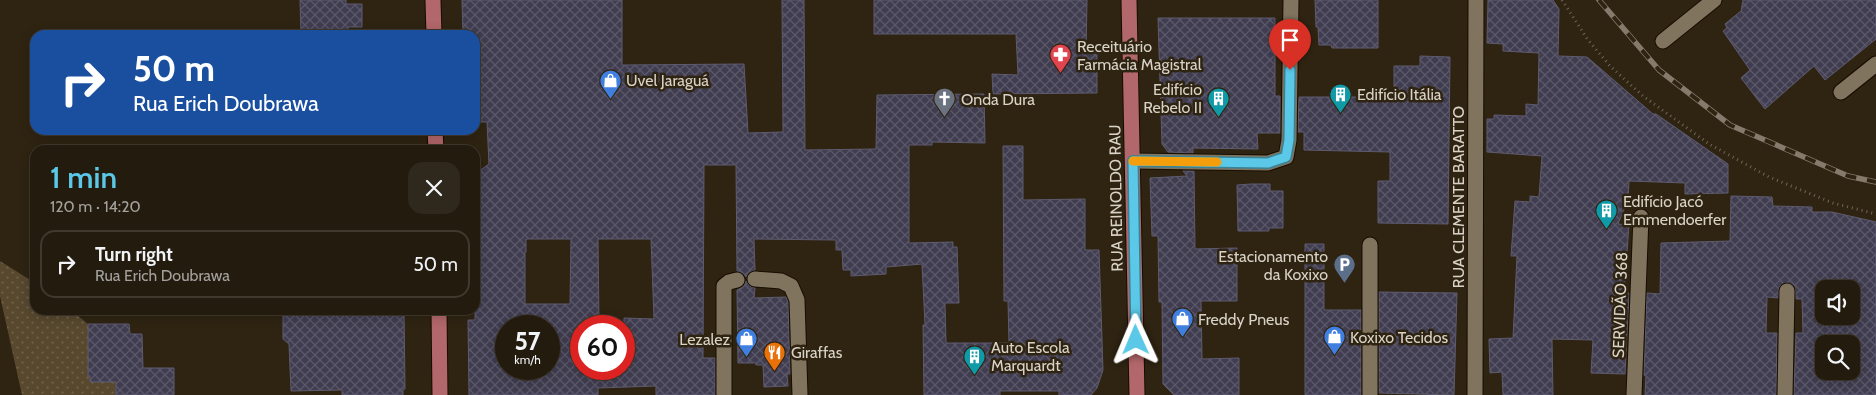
<!DOCTYPE html>
<meta charset="utf-8">
<style>
:root{--surface:#231b0e;--page:#2f281c;--text:#f1f3f6;--muted:#a3a19e;--line:#40392e;--accent:#5ac8e6}
body{margin:0;font-family:Cabin,sans-serif;background:var(--page);color:var(--text);height:100vh;display:flex;flex-direction:column;font-size:19px;white-space:nowrap}
*{box-sizing:border-box;margin:0}
p{font-size:16px;color:var(--muted)}
.icon{flex:none;width:28px;height:28px;fill:none;stroke:currentColor;stroke-width:2;stroke-linecap:round;stroke-linejoin:round}
.map{position:relative;flex:1;overflow:hidden}
.side{position:absolute;left:30px;top:145px;width:450px;height:170px;display:flex;flex-direction:column;background:var(--surface);border-radius:15px;box-shadow:0 2px 12px #0003,0 0 0 1px var(--line)}
.side>*{flex:none}
.top-card{position:absolute;left:30px;top:30px;width:450px;height:105px;border-radius:15px;box-shadow:0 2px 12px #0003,0 0 0 1px var(--line);background:#1a4fa0;color:#fff;overflow:hidden}
.buttons{position:absolute;left:1815px;top:280px;display:grid;gap:10px}
.buttons a{display:grid;place-items:center;width:45px;height:45px;border-radius:10px;background:var(--surface);box-shadow:0 2px 12px #0003,0 0 0 1px var(--line);font-size:25px}
.speed{position:absolute;left:495px;top:315px;display:flex;gap:10px;font-size:25px;font-weight:700;text-align:center}
.speed>*{display:grid;place-content:center;width:65px;height:65px;border-radius:50%;background:var(--surface);box-shadow:0 2px 12px #0003,0 0 0 1px var(--line);line-height:1}
.speed small{font-size:12px;font-weight:400}
.speed .limit{border:8px solid #d22;background:#fff;color:#111}
.pin{position:absolute;display:grid;place-items:center;width:42px;height:42px;color:#fff;margin:-51px -21px;border-radius:50% 50% 50% 0;rotate:-45deg;box-shadow:0 0 5px #0007}
.pin .icon{rotate:45deg}
.me{position:absolute;width:55px;margin:-28px;rotate:359deg;stroke-linejoin:round;filter:drop-shadow(0 0 4px #0008)}
.turn{display:flex;align-items:center;gap:18px;height:105px;padding:0 20px;font-size:22px}
.turn .icon{width:65px;height:65px;stroke-width:2.5}
.turn b{display:block;font-size:35px;line-height:42px}
.round{display:grid;place-items:center;flex:none;width:52px;height:52px;border-radius:15px;background:var(--page)}
.head{display:flex;align-items:center;justify-content:space-between;height:85px;padding:0 20px}
h1{font-size:30px;font-weight:600;line-height:38px;color:var(--accent)}
ul{padding:0;list-style:none}
li{display:flex;align-items:center;gap:15px;height:68px;margin:0 10px 8px;padding:0 10px;border:2px solid var(--line);border-radius:15px}
li div{flex:1}
li b{display:block;font-size:19px}
li em{font-style:normal}
.map>svg:first-child{display:block}
.grass{fill:url(#grass-dots)}
.building{fill:url(#building-cross-hatch);stroke:#5e5b70;fill-rule:evenodd}
.lines{fill:none;stroke-linecap:round;stroke-linejoin:round}
.minor-casing{stroke:#170d00;stroke-width:17}
.major-casing{stroke:#170d00;stroke-width:17}
.path{stroke:#6f6656;stroke-width:3;stroke-dasharray:1 4;stroke-linecap:butt}
.minor{stroke:#81745f;stroke-width:15}
.major{stroke:#b2676a;stroke-width:15}
.rail-casing{stroke:#847b6d;stroke-width:5.5}
.rail{stroke:#2f2412;stroke-width:4;stroke-dasharray:11;stroke-linecap:butt}
.route-casing{stroke:#3a8296;stroke-width:12}
.route{stroke:#5ac8e6;stroke-width:9}
.slow{stroke:#f59e0b;stroke-width:9}
.labels{text-anchor:middle;dominant-baseline:central;stroke-width:5;stroke-linejoin:round;paint-order:stroke}
.poi-label{font-size:16px;fill:#d9d2c7;stroke:#2f2412;text-anchor:start}
.street-label{font-size:16px;fill:#d9d2c7;stroke:#2f2412}
</style>
<div class="map">
<svg width="1876" height="395" viewBox="0 0 1876 395">
<defs>
<pattern id="grass-dots" width="8" height="8" patternUnits="userSpaceOnUse" patternTransform="scale(1.25)"><rect width="8" height="8" fill="#57482e"/><path d="M2 2h.1M6 6h.1" fill="none" stroke="#6f624b" stroke-width="1.8" stroke-linecap="round"/></pattern>
<pattern id="building-cross-hatch" width="8" height="8" patternUnits="userSpaceOnUse" patternTransform="scale(1.25)"><rect width="8" height="8" fill="#403d51"/><path d="M0 0l8 8M0 8l8-8" fill="none" stroke="#5b5869"/></pattern>
</defs>
<rect width="100%" height="100%" fill="#2f2412"/>
<path class="grass" d="M0,261L35,283V310H71L88,324V376H90V382H116V395H22L0,296Z"/>
<path class="building" d="M300,0H346V4H362V27H348V35H301Z
M462,0H622V65L744,64L748,133L783,132L782,0H804L805,150L876,149L877,95L984,94L985,143L932,142V145H909V243L953,242V247H957L959,303H945L946,343H1009L1008,301H1004L1003,146H1023V200L1085,199V250H1099L1103,370L1097,388L1091,395H1059V391H1000V395H924L923,325H925L922,264L886,267V274L851,276V270H843L842,250H836V240L754,239L755,270L748,273L746,277L743,273L737,271L736,165H704L703,358H715V395H656V386L598,388V395H469L468,320H475V174L489,164L487,122H475V35H463ZM526,239H571L570,304H525V252H526ZM598,239H651L654,319L624,318V369H581V326H599ZM506,326H549V369H506Z
M874,0H1087L1086,52L1097,51V93L993,94L992,74L1018,75L1016,34H874Z
M1315,0H1378V48H1332L1331,45H1319L1318,27H1316Z
M1488,0H1553L1559,9L1558,56L1587,57L1653,114H1656L1728,164V193L1685,194V183L1629,181L1628,200L1618,224L1629,225L1624,293H1629L1625,374L1591,373L1593,340L1552,339L1553,395H1503L1502,372L1490,373L1489,339L1513,338L1517,256H1511L1515,201L1530,202V196L1539,197L1542,156L1487,152V119H1494V115L1526,116V104L1538,105L1539,53L1503,51V44L1487,43Z
M1743,0H1876V39L1825,80L1814,66L1765,109L1741,78L1750,70L1723,31L1727,28L1725,24L1741,11Z
M1158,18H1275V96H1280V133H1257L1258,149L1193,148V153L1168,152L1162,144Z
M1420,56L1450,57L1448,224L1378,223V181H1390V152L1304,150V132H1298L1299,97H1379V91L1394,92V66H1420Z
M1183,171H1194L1195,249L1237,248V301H1201L1202,359L1239,358V395H1174L1163,384L1162,302H1159L1158,236H1152L1150,178L1187,176Z
M1251,184H1270V191H1283V228H1269V231H1238L1237,185Z
M1731,196L1772,197L1773,206L1812,207V212H1832L1876,222V395H1794L1796,333H1803L1802,299H1796L1795,286L1787,282L1779,287L1778,298L1767,297L1766,333H1777L1776,395H1645L1646,376L1644,375L1647,293L1660,294L1661,243L1730,241ZM1824,289H1851V316H1824ZM1824,344H1851V371H1824Z
M1305,244H1324V310H1361V395H1305Z
M746,281L749,286L755,288L754,298L786,297L788,302L790,374H787L788,386L764,387L763,365H756V363H738L737,290L744,286Z
M1379,292L1457,293L1454,395L1379,393Z
M283,310H404L405,389H403V395H342V390L291,391L289,344L283,339Z
M88,324H129L130,334H142L143,368H174V395H116V382H90V376H88Z"/>
<g class="lines">
<defs>
<path id="minor" d="M1663,41L1714,0
M1841,92L1876,64
M1133,161L1268,163L1286,157L1289,140L1291,0
M755,279L781,281L791,286L797,300L800,395
M724,395V286L729,282L737,280
M1370,395V245
M1475,395L1476,0
M1634,395L1641,217
M1785,395L1787,291"/>
<path id="major" d="M433,0L434,35
M1129,0L1137,395
M435,130L436,150
M439,310L440,395"/>
</defs>
<use href="#minor" class="minor-casing"/>
<use href="#major" class="major-casing"/>
<path class="path" d="M1562,0L1588,40L1610,66L1643,96L1709,144L1769,177L1833,203L1876,214"/>
<use href="#minor" class="minor"/>
<use href="#major" class="major"/>
<defs>
<path id="rail" d="M1599,0L1659,70L1730,125L1848,176L1876,182"/>
</defs>
<use href="#rail" class="rail-casing"/>
<use href="#rail" class="rail"/>
</g>
<g class="lines">
<defs>
<path id="route" d="M1136,340L1133,161L1268,163L1286,157L1289,140L1290,70"/>
</defs>
<use href="#route" class="route-casing"/>
<use href="#route" class="route"/>
<path class="slow" d="M1133,161L1217,162"/>
</g>
<defs>
<symbol id="pharmacy-pin" viewBox="-11 -11 22 30"><path d="M0 17L-7.5 6A9.5 9.5 0 1 1 7.5 6Z" fill="#e0444e" stroke="#2f2412"/><path d="M-2-6h4v4h4v4h-4v4h-4v-4h-4v-4h4Z" fill="#fff"/></symbol>
<symbol id="shop-pin" viewBox="-11 -11 22 30"><path d="M0 17L-7.5 6A9.5 9.5 0 1 1 7.5 6Z" fill="#3f7fe0" stroke="#2f2412"/><path d="M-5-2.5h2.3a2.7 3.5 0 0 1 5.4 0H5L5.5 6h-11ZM-1.5-2.5h3a1.5 2.3 0 0 0-3 0Z" fill="#fff"/></symbol>
<symbol id="building-pin" viewBox="-11 -11 22 30"><path d="M0 17L-7.5 6A9.5 9.5 0 1 1 7.5 6Z" fill="#0f9aa8" stroke="#2f2412"/><path d="M-4-6H4V6H1V3H-1V6H-4ZM-2.5-4.3h1.7v1.8h-1.7ZM.8-4.3h1.7v1.8H.8ZM-2.5-1h1.7V.8h-1.7ZM.8-1h1.7V.8H.8Z" fill="#fff"/></symbol>
<symbol id="church-pin" viewBox="-11 -11 22 30"><path d="M0 17L-7.5 6A9.5 9.5 0 1 1 7.5 6Z" fill="#6b7280" stroke="#2f2412"/><path d="M-1.2-6h2.4v3.5h3.3v2.4h-3.3V6h-2.4V-.1h-3.3v-2.4h3.3Z" fill="#fff"/></symbol>
<symbol id="parking-pin" viewBox="-11 -11 22 30"><path d="M0 17L-7.5 6A9.5 9.5 0 1 1 7.5 6Z" fill="#5c6f8a" stroke="#2f2412"/><path d="M-3.5-5.5H1a3.5 3.5 0 0 1 0 7H-1V5.5H-3.5ZM-1-3.4V-.6H.8a1.4 1.4 0 0 0 0-2.8Z" fill="#fff"/></symbol>
<symbol id="restaurant-pin" viewBox="-11 -11 22 30"><path d="M0 17L-7.5 6A9.5 9.5 0 1 1 7.5 6Z" fill="#e8710a" stroke="#2f2412"/><path d="M-5-6h1v4h1v-4h1v4h1v-4h1v5L-1.5 .5V6h-2V.5L-5-1ZM5-6V6H3V1.5H1.5Q1.5-4 5-6Z" fill="#fff"/></symbol>
</defs>
<g fill-rule="evenodd">
<use href="#pharmacy-pin" x="1048" y="42" width="25" height="34"/>
<use href="#shop-pin" x="598" y="68" width="25" height="34"/>
<use href="#building-pin" x="1328" y="82" width="25" height="34"/>
<use href="#building-pin" x="1206" y="86" width="25" height="34"/>
<use href="#church-pin" x="932" y="86" width="25" height="34"/>
<use href="#building-pin" x="1594" y="198" width="25" height="34"/>
<use href="#parking-pin" x="1332" y="252" width="25" height="34"/>
<use href="#shop-pin" x="1170" y="306" width="25" height="34"/>
<use href="#shop-pin" x="1322" y="324" width="25" height="34"/>
<use href="#shop-pin" x="734" y="326" width="25" height="34"/>
<use href="#restaurant-pin" x="762" y="340" width="25" height="34"/>
<use href="#building-pin" x="962" y="344" width="25" height="34"/>
</g>
<g class="labels">
<g class="poi-label">
<text x="1077" y="46">Receituário<tspan x="1077" dy="18">Farmácia Magistral</tspan></text>
<text x="626" y="80">Uvel Jaraguá</text>
<text x="1202" y="89" text-anchor="end">Edifício<tspan x="1202" dy="18">Rebelo II</tspan></text>
<text x="1357" y="94">Edifício Itália</text>
<text x="961" y="99">Onda Dura</text>
<text x="1623" y="201">Edifício Jacó<tspan x="1623" dy="18">Emmendoerfer</tspan></text>
<text x="1328" y="256" text-anchor="end">Estacionamento<tspan x="1328" dy="18">da Koxixo</tspan></text>
<text x="1198" y="319">Freddy Pneus</text>
<text x="1350" y="337">Koxixo Tecidos</text>
<text x="730" y="339" text-anchor="end">Lezalez</text>
<text x="991" y="347">Auto Escola<tspan x="991" dy="18">Marquardt</tspan></text>
<text x="791" y="352">Giraffas</text>
</g>
<g class="street-label">
<text transform="translate(1458 197) rotate(-90)">RUA CLEMENTE BARATTO</text>
<text transform="translate(1116 198) rotate(-91)">RUA REINOLDO RAU</text>
<text transform="translate(1620 305) rotate(-88)">SERVIDÃO 368</text>
</g>
</g>
</svg>
<div class="buttons">
<a><svg class="icon" aria-label="sound" viewBox="0 0 24 24"><path d="M4 9h4l5-4v14l-5-4H4zM17 9q2 3 0 6"/></svg></a>
<a><svg class="icon" aria-label="search" viewBox="0 0 24 24"><circle cx="10" cy="10" r="6"/><path d="M15 15l6 6"/></svg></a>
</div>
<div class="speed"><div>57<small>km/h</small></div><div class="limit">60</div></div>
<div class="pin" style="left:1290px;top:70px;background:#d93025"><svg class="icon" aria-label="arrive" viewBox="0 0 24 24"><path d="M6 21V4h12l-3 4 3 4H6"/></svg></div>
<svg class="me" style="left:1136px;top:340px" viewBox="-20 -20 40 40"><path d="M0-17L14 15 0 8-14 15z" fill="#5ac8e6" stroke="#fff" stroke-width="4"/></svg>
<div class="top-card">
<div class="turn"><svg class="icon" aria-label="right" viewBox="0 0 24 24"><path d="M7 20v-9h11M14 6l5 5-5 5"/></svg><div><b>50 m</b>Rua Erich Doubrawa</div></div>
</div>
<section class="side">
<div class="head"><div><h1>1 min</h1><p>120 m · 14:20</p></div><a class="round"><svg class="icon" aria-label="close" viewBox="0 0 24 24"><path d="M6 6l12 12M18 6L6 18"/></svg></a></div>
<ul>
<li><svg class="icon" aria-label="right" viewBox="0 0 24 24"><path d="M7 20v-9h11M14 6l5 5-5 5"/></svg><div><b>Turn right</b><p>Rua Erich Doubrawa</p></div><em>50 m</em></li>
</ul>
</section>
</div>
